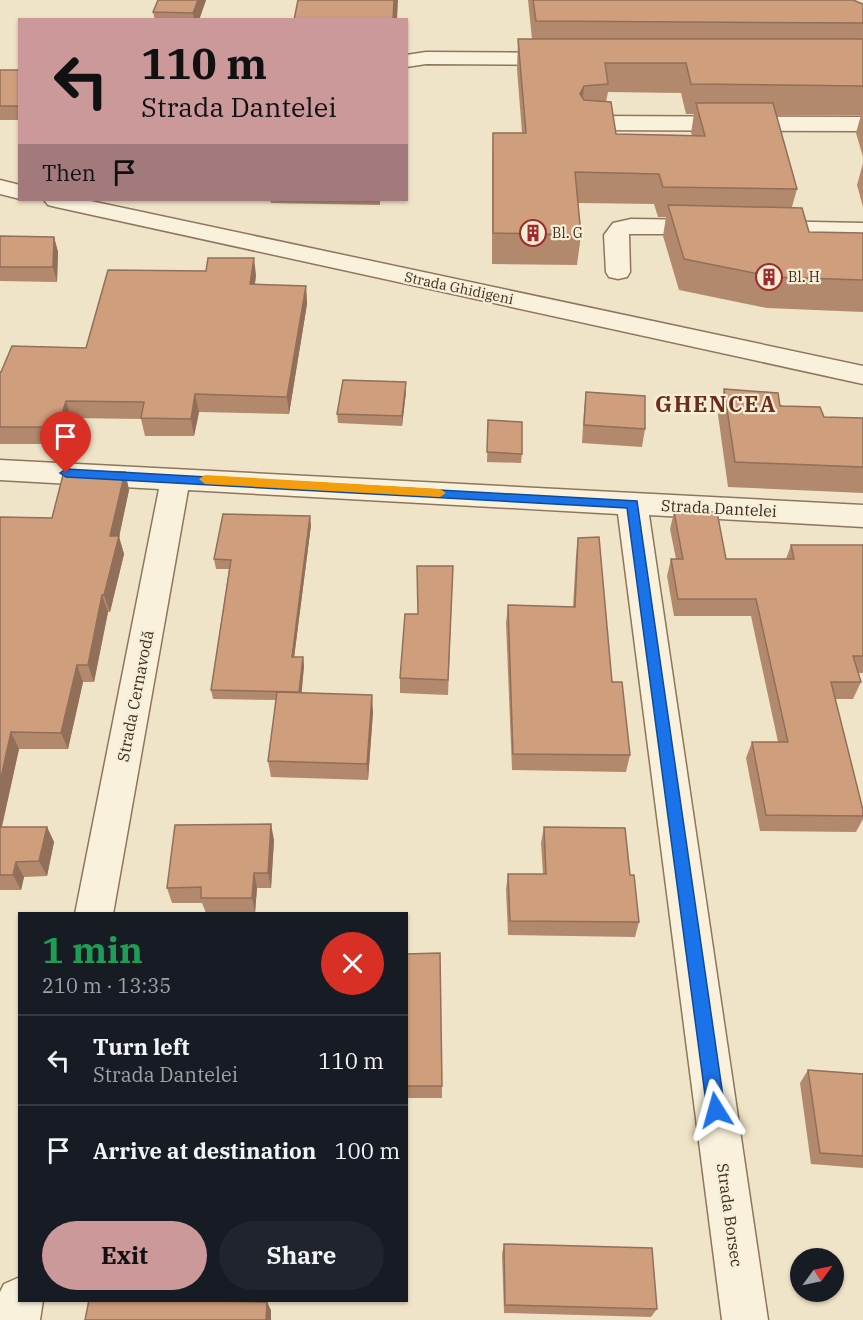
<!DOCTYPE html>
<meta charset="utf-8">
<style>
:root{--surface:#171b24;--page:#20242c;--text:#f1f3f6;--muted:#9ea1a6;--line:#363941;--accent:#cc999b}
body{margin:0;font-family:"IBM Plex Serif",serif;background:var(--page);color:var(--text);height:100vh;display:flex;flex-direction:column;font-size:22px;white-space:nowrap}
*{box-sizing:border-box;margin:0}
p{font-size:20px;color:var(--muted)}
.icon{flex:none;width:33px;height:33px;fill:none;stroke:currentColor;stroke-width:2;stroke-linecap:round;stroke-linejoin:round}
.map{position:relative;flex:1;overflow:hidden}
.details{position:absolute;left:18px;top:912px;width:390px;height:390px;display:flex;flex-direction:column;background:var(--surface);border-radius:0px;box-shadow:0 2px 4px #0004}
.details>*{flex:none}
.guide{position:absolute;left:18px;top:18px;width:390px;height:183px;border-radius:0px;box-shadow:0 2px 4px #0004;background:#cc999b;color:#111;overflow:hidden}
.needle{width:39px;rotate:57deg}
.fabs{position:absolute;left:790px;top:1248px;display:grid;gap:12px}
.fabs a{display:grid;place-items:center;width:54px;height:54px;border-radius:50%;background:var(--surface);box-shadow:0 2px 4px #0004;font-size:30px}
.pin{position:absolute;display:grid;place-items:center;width:51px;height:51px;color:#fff;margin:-62px -26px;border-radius:50% 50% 50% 0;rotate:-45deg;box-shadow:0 0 6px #0007}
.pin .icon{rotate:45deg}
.me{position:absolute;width:66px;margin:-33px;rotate:352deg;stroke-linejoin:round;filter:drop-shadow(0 0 4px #0008)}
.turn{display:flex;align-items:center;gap:21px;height:126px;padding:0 24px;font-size:27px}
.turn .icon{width:78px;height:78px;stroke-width:2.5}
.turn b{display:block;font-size:42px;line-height:51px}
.then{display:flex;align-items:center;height:57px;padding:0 24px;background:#0003;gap:12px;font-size:22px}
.round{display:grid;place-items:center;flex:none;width:63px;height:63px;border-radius:32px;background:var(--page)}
.head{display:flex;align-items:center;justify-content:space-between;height:102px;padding:0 24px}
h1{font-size:36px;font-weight:700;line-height:45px;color:#1e9e55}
.action{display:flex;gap:12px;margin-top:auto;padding:12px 24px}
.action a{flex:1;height:69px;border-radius:36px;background:var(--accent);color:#111;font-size:24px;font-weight:700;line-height:69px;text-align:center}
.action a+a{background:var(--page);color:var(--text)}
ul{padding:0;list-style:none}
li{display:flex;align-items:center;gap:18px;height:90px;padding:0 24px;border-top:2px solid var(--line)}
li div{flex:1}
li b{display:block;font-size:22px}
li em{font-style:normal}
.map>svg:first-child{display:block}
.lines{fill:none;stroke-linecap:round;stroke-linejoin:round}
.minor-casing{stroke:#8d765c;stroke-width:3}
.minor{fill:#faf1dc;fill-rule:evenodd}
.wall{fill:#b2896c;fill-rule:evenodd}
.shaded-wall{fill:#916f58}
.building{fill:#cf9f7d;stroke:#916f58;stroke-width:1.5}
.route{fill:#1a73e8;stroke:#114b97;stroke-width:1.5}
.slow{fill:#f59e0b}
.labels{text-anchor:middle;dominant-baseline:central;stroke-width:4.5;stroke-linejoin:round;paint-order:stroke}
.far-poi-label{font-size:14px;fill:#3d2e20;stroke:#f7eed8;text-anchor:start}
.far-street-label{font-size:14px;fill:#3d2e20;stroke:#f7eed8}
.street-label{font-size:16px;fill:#3d2e20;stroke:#f7eed8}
.district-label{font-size:22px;font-weight:bold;letter-spacing:1.5px;fill:#6b2e1e;stroke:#f7eed8}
</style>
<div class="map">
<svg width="863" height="1320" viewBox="0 0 863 1320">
<rect width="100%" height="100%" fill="#f0e4c8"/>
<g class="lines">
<defs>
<path id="minor" d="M426,52L561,53L568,55L571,59L568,63L561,65L426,64L406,67V55Z
M590,116L863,117V131L590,130L582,128L579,123L582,118Z
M0,180L20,185V199L0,194Z
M44,200H86L863,366V384L56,207L48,205Z
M631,219L711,220L719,222L723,227L719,232L711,234H629L630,272L627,277L618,279L609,277L606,272L604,235L613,223Z
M763,221L863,223V237L755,233L751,228L755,223Z
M0,460L863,505V527L649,515L768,1320H722L618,514L188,490L113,914H75L159,489L0,480Z
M20,1277V1300H43L40,1320H0V1292L4,1284Z"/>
</defs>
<use href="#minor" class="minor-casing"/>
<use href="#minor" class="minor"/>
</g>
<path class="wall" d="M158,0H206L199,20H155L153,12Z
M528,0H853L863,4V157L856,133L861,115H776L797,189L792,207L809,232L863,233V312L767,308L679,290L663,236L666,217H658L654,204L578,203L581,235L577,265L492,264V163L493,133H522L517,69L518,39H532ZM608,92L681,93L686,114H694L691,133L692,135L616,134L606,102Z
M0,70H20V120H0Z
M863,163V207L857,185Z
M270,200H380V205L271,203Z
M0,236L54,237L58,252L57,282L0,281Z
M256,275L255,285L306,286L307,304L289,414L199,412L194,436H145L141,419L71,418L63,444H0V372L86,348Z
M724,389L824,417L863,418V493L728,487L718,415Z
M406,392L402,426L338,423L337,414Z
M586,392L645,429L642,447L582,443L584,410Z
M488,420L522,454L521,463L487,462Z
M125,472L129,490L119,537L124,554L110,612H108L94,682H83L68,749H19L2,827H47L54,842L47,876L24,877L21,890H0V517L52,518Z
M674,512L726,559H786L791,545H863V673H858L861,682L853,699H835L863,810V819L856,832L760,831L746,758L752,742H778L751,616H674L667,576L671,559H676L670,529Z
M311,525L294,657H303L304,666L301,693L373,712L368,780L271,777L268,761L276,700L213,699L211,690L229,569H216L214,559Z
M578,538L630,755L626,772L512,770L506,623L508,605L573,607L576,556Z
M453,566L448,695L400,693V678Z
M544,827L630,875L639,922L635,937L508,935L506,889L508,874H543L541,843Z
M274,840L271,888H257L255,913H206L202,903H172L167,888Z
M406,954L442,1086V1098H406Z
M808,1070L863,1074V1168L811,1164L800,1083Z
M504,1244L657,1309L651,1317L504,1313L502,1254Z"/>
<path class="shaded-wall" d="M198,0H206L199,20H194L193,13Z
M394,0H398L397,20H393Z
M584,86L581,116L580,94Z
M54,237L58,252L57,282L53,267Z
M254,258L256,275L252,302L250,284Z
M306,286L307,304L289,414L287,397Z
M406,382V392L402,426V416Z
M195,394L199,412L194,436L191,419Z
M66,401L71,418L63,444L58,427Z
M125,472L129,490L119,537L124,554L110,612L104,595L110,536Z
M310,516L311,525L293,666L292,657Z
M102,595L108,612L94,682L88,665Z
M303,657L304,666L301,701L299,692Z
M77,665L83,682L68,749L61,733Z
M372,695L373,712L368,780L367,764Z
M11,732L19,749L0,834V782Z
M271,824L274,840L271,888L268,873Z
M47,827L54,842L47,876L39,861Z
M16,862L24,877L21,890L13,875Z
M254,873L257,888L255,913L252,898Z
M267,1302L271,1310V1320H266Z"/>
<path class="building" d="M158,0H198L193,13L153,12Z
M298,0H394L393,20H294Z
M533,0H853L863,4V23L536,21Z
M518,39H863V86L691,84L686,63H605L608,84L584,86L580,94L584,100L611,102L616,134L705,136L696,103H773L797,189L663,187L659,174L575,172L581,235L493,233V133H526Z
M0,70H20V106H0Z
M668,205L802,208L809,232L863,233V280L774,277L684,259Z
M0,236L54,237L53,267H0Z
M208,258H254L250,284L306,286L287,397L195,394L191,419L141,418L144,402L66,401L58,427H0V372H1L12,346L86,348L108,270L206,271Z
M343,380L406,382L402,416L337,414Z
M724,389L778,393L780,406L820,407L824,417L863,418V467L735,462Z
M586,392L645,396V429L584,425Z
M488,420L522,422V454L487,452Z
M64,471L125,472L110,536H119L104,595H102L88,665H77L61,733L11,732L0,782V517L52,518Z
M674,512H717L726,559H794L791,545H863V656H853L861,682H831L863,810V816L766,815L752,742H788L756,599H678L671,559H683Z
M223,514L310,516L292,657H303L299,692L211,690L231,560L214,559Z
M599,537L612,682H622L630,755L513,754L508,605L575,607L578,538Z
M417,566H453L448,680L400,678L405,614H418Z
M277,692L372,695L367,764L268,761Z
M271,824L268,873H254L252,898H201V887L167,888L175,825Z
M0,827H47L39,861L16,862L13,875H0Z
M544,827L625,828L630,875H634L639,922L510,921L508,874H546Z
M440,953L442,1086H406V954Z
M808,1070L863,1074V1156L820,1153Z
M504,1244L652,1248L657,1309L505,1305Z
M89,1300H142L267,1302L266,1320H85Z"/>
<path class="route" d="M66,469L637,501L725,1110L722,1116L716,1119L710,1116L707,1110L627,508L66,477L60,473Z"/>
<path class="slow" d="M205,475L440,489L446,493L440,497L205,484L199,479Z"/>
<defs>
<symbol id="building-ring" viewBox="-11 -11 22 22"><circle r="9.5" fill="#f7eed8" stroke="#9e2a2b" stroke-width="1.5"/><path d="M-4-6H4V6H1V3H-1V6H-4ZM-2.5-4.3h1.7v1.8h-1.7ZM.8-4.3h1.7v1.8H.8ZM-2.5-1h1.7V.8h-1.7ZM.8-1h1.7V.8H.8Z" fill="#9e2a2b"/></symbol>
</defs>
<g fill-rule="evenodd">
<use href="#building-ring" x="518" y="218" width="30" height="30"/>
<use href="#building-ring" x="754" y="262" width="30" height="30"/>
</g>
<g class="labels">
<g class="far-poi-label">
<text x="552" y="233">Bl. G</text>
<text x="788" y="277">Bl. H</text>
</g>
<g class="far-street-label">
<text transform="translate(459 288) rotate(12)">Strada Ghidigeni</text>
</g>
<g class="street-label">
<text transform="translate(719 508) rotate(3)">Strada Dantelei</text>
<text transform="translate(135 696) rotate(-79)">Strada Cernavodă</text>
<text transform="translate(730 1215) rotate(82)">Strada Borsec</text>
</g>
<g class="district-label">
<text x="716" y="403">GHENCEA</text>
</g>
</g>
</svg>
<div class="fabs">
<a><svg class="needle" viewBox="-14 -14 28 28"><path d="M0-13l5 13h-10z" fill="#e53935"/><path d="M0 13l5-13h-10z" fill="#9ea1a6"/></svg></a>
</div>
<div class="pin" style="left:66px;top:473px;background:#d93025"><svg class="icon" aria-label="arrive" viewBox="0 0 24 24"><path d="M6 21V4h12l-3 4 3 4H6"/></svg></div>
<svg class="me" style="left:716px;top:1110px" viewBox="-20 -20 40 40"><path d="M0-17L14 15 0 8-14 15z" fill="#1a73e8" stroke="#fff" stroke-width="4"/></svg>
<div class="guide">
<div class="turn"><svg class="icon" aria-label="left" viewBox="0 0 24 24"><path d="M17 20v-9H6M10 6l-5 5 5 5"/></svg><div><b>110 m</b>Strada Dantelei</div></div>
<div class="then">Then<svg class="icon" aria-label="arrive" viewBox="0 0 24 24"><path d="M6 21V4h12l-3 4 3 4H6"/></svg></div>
</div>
<section class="details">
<div class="head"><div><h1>1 min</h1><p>210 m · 13:35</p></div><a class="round" style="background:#d93025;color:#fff"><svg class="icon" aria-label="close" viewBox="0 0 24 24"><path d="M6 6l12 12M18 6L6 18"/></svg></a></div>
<ul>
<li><svg class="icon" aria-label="left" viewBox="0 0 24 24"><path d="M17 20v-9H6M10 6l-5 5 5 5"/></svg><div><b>Turn left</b><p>Strada Dantelei</p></div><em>110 m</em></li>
<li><svg class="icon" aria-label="arrive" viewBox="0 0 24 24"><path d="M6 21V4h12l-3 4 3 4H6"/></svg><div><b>Arrive at destination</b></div><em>100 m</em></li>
</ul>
<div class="action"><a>Exit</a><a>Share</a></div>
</section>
</div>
